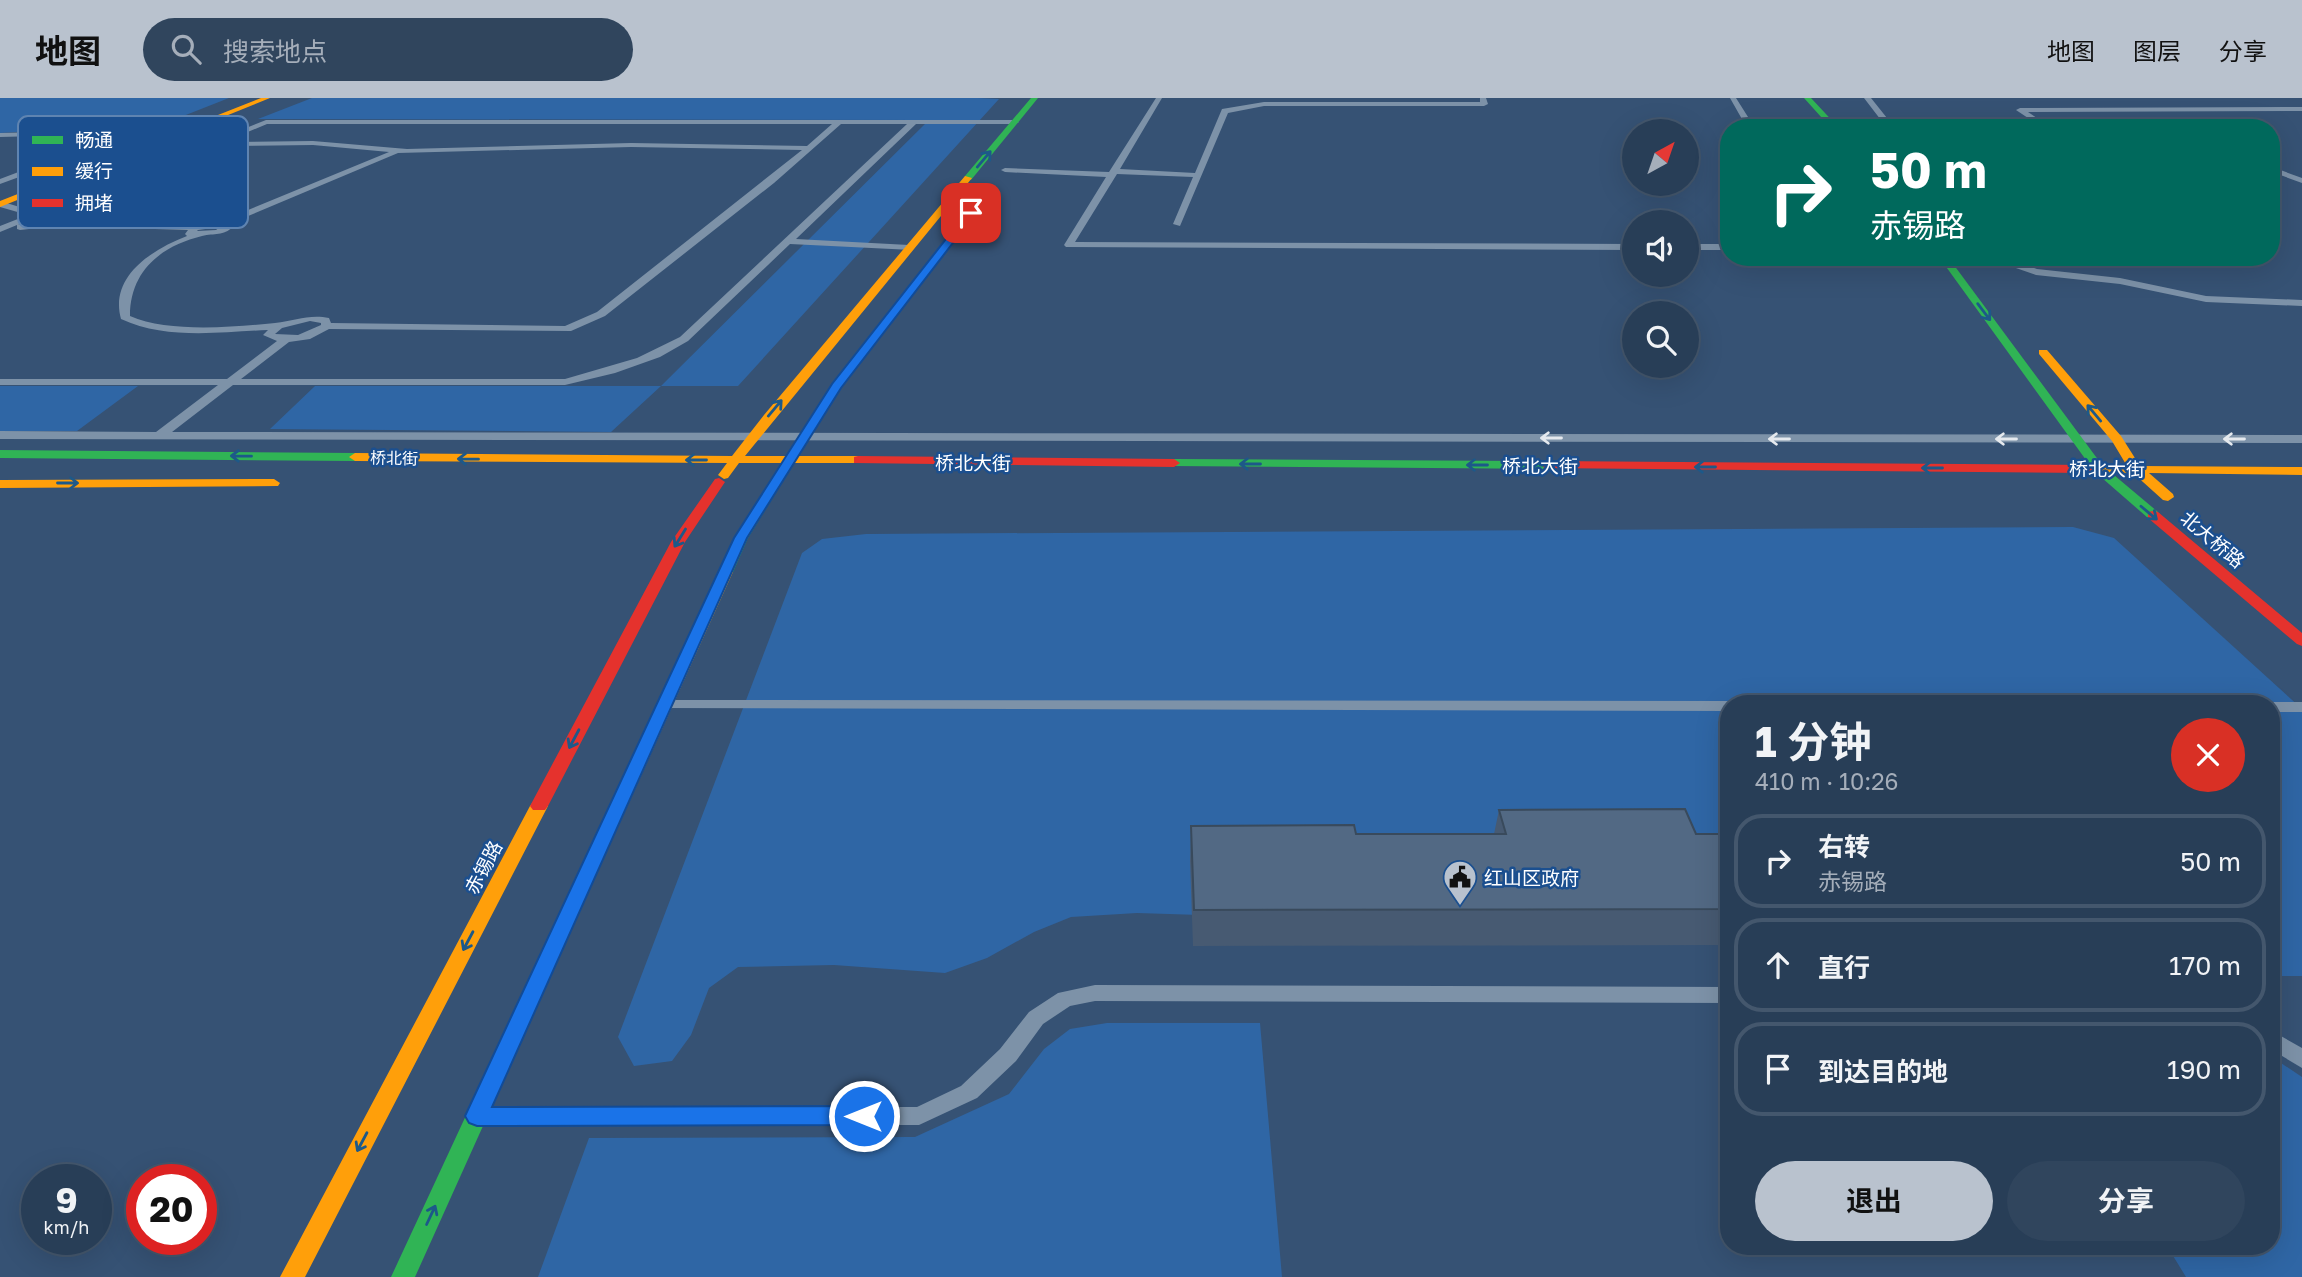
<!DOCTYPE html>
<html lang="zh">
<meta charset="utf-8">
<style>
:root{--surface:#283e57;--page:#30455d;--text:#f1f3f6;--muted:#a5aeba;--line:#44576d;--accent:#b9c2ce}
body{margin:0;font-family:"Golos Text","Noto Sans SC",sans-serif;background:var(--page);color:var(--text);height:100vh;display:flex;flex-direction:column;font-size:26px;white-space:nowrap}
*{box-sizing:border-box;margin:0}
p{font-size:23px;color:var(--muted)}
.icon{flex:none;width:38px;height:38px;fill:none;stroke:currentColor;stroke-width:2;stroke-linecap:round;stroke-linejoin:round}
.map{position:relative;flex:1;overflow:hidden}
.panel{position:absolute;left:1720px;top:597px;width:560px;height:560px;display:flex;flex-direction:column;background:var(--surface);border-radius:28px;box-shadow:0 7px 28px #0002,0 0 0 2px var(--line)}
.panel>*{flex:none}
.top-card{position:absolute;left:1720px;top:21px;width:560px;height:147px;border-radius:28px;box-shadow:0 7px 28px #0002,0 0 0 2px var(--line);background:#00695c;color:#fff;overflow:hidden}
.needle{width:46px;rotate:40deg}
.fabs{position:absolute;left:1622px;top:21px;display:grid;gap:14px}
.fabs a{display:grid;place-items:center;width:77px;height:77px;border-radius:50%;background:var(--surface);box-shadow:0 7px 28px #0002,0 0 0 2px var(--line);font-size:35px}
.speed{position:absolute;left:21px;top:1066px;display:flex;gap:14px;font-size:35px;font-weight:700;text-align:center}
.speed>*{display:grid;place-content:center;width:91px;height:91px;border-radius:50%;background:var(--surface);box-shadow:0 7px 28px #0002,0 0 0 2px var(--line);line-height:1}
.speed small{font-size:18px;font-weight:400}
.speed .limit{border:10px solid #d22;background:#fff;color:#111}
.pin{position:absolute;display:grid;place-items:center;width:60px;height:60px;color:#fff;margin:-30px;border-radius:14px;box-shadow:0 4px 10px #0006}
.me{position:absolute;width:77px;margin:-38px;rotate:270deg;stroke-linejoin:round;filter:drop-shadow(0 0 5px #0008)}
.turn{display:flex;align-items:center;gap:24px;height:147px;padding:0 35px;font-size:32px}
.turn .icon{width:91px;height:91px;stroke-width:2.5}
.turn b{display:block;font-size:49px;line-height:60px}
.round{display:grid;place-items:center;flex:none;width:74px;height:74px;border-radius:37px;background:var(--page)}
.summary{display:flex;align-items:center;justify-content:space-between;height:119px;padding:0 35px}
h1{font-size:42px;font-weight:700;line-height:52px}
.cta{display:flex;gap:14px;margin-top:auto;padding:14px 35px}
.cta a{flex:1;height:80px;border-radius:42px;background:var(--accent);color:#111;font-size:28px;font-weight:700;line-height:80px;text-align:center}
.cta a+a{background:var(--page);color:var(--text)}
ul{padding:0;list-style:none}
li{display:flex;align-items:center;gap:21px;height:94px;margin:0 14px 10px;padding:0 21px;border:4px solid var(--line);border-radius:28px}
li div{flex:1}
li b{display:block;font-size:26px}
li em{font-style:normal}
header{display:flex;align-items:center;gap:42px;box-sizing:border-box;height:98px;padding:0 35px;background:var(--accent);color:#111}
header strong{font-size:33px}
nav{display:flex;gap:38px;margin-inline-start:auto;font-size:24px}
.search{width:490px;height:63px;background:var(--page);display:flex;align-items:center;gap:18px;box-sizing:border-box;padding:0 24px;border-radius:38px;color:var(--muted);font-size:26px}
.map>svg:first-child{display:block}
.green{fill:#2f66a5}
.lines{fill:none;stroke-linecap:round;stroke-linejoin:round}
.lane{fill:#7d92a8;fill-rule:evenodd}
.fast{fill:#30b455;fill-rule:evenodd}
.slow{fill:#ff9f0a;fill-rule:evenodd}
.jam{fill:#e5322d;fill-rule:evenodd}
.wall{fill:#475a72}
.building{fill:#526984;stroke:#394a5c;stroke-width:2}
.oneway{stroke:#1d5989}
.oneway2{stroke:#e5e9ee}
.route{fill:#1a73e8;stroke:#114b97;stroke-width:2}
.labels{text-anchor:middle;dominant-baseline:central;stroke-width:5;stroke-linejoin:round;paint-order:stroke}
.far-street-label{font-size:16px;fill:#fff;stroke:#1b4f8f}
.street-label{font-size:19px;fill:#fff;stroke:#1b4f8f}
.poi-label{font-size:19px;fill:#fff;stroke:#1b4f8f;text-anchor:start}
.key{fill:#1b4f8f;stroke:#5f84b1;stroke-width:2}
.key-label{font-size:19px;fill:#fff}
</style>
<header>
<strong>地图</strong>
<div class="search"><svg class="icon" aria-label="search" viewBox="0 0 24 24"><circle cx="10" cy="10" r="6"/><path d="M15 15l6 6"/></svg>搜索地点</div>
<nav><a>地图</a><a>图层</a><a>分享</a></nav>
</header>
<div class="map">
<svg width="2302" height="1179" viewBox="0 0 2302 1179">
<rect width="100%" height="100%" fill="#365274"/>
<path class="green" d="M0,0H229L168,24L0,35Z
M312,0H978L999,1L738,288H661L611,334L270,331L315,288H661L929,22L258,21Z
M0,288H138L77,333H0Z
M2073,429L2114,440L2302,611V878H2272V606H1729V834L1137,815L1071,819L1034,834L987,860L945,875L834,867L738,869L709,890L691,937L672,963L634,968L618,939L802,455L822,441L866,436Z
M1107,925H1260L1282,1179H538L589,1040L915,1039L1009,996L1044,951L1070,931Z
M2272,959L2302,979V1179H2186L2167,1148H2272Z"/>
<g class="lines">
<path class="lane" d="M1156,0H1162L1120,71L1195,75L1222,11L1264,4H1480V0H1486L1488,6L1484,8H1264L1228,15L1180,128L1173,126L1193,79L1117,76L1075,144L1634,146V152L1066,149L1064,147L1106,79L1005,74L1001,72L1005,70L1109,74Z
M1730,0H1736L1755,30H1747Z
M1864,0H1871L1895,30H1887Z
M2302,9V13L2028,14L2052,30H2043L2016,12L2020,10Z
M266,22H1015L1019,24L1015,26H916L796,141L909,147L914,150L912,152L790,146L688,243L660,259L615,275L565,287H233L172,334L2302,337V345L0,341V333L156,334L218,287H0V281H227L277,243L263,237L268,232C220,234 166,242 121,221C109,178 153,151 187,138L185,136L188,132L56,128L20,132L17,131V127L0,134V128L28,117L0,109V103L36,114ZM267,26H832L807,48L631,45L407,51L313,43L224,44ZM841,26H907L680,239L637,260L565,281H241L289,244L310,241L329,231L571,233L605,218L774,85ZM218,46L222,48L313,47L389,54L219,124C153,134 85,117 18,127ZM631,49L802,52L597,214L565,228L331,225L329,220C309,216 295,223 275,225C234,229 168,235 130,218C130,173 161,148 202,138C215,135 223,138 233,129L229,126L398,55ZM220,129L216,132L197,133L198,132ZM310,223L321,225V227L298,237L275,236L282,230Z
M40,34L51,40L52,67L0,86V81L45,64L43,41L39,38L0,39V35Z
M2272,69L2302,80V85L2272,74Z
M1687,146H1729V152H1687Z
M2005,159H2014L2019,165L2037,171L2120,180L2206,198L2302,202V208L2206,204L2120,186L2036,177L2013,169Z
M664,602L1729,603L1735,606H1729V613L658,610L656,607Z
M2272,604H2302V614H2272V606H2266Z
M1095,887L1729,889V905L1095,903L1070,908L1043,926L1016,963L977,1000L919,1027H483L475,1025L472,1018L475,1011L483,1009H917L961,988L1000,951L1029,914L1058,895Z
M2272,933L2302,950V970L2272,952Z"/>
<path class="fast" d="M1031,0H1038L971,82H965V78Z
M1804,0H1811L1839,30H1831Z
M967,115L974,117L841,289L748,440L733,474L726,478L721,477L719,474L734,440L775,381L832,286Z
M1939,159H1948L2102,367L2158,414V420H2148L2094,373Z
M0,352L355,355L361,359L355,363L0,360Z
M1174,361L1548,363L1554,367L1548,371L1170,368V362Z
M531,891L538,893L541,899L415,1179H391L521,899L524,893Z"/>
<path class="slow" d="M261,0H270L0,109V103Z
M965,78L972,80L745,358H858L862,359V365H739L728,380L724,381L718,377L727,365L355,363L349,359L355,355L732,358L764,317Z
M2039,252H2047L2121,338L2140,368L2302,369V377L2149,375L2173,396L2174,399L2168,403L2163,402L2133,375L2083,374L2081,371L2087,367L2127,368L2112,343L2039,256Z
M274,381L280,385L278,388L0,390V382Z
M726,470L733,474L541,899L538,905L531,907L524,905L521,899L719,474Z
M539,702L545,704L548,708L305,1179H280L530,708L533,704Z"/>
<path class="jam" d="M858,358L1174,361L1180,365L1174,369L854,365V359Z
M1548,363L2087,367L2093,371L2087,375L1544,370L1542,367Z
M719,380L725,384L685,444L548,708L545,712H533L530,708L671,444L715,381Z
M2153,413L2158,414L2302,535V548L2297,546L2148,420V414Z"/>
</g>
<path class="wall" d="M1499,712L1696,736H1729V847L1193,848L1190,763L1191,728L1356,736H1494Z"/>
<path class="building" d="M1685,711L1696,736H1729V811L1194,812L1191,728L1354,727L1356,736H1506L1499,712Z"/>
<defs><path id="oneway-shaft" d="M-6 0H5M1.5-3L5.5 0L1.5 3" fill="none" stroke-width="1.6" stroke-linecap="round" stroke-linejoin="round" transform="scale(1.75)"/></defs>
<g class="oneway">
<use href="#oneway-shaft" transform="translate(984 61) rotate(-50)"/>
<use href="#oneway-shaft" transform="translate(1984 214) rotate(53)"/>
<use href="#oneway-shaft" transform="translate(775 310) rotate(-50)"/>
<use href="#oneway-shaft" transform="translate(2094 315) rotate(-130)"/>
<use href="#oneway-shaft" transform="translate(241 358) rotate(-179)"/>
<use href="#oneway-shaft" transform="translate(468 361) rotate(-179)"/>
<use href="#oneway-shaft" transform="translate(696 362) rotate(180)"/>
<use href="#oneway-shaft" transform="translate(1250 366) rotate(-180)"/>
<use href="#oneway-shaft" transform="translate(1477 367) rotate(-180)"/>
<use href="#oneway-shaft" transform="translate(1705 369) rotate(-180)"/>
<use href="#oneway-shaft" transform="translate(1932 370) rotate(180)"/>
<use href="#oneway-shaft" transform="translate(68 385)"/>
<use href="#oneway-shaft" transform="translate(2149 415) rotate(40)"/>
<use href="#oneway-shaft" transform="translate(680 440) rotate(122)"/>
<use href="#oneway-shaft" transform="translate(574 641) rotate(118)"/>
<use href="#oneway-shaft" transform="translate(468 843) rotate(118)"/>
<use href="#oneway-shaft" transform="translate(362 1044) rotate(118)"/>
<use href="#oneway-shaft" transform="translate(431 1117) rotate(-65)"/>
</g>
<g class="oneway2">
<use href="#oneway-shaft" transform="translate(1551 340) rotate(-180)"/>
<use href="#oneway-shaft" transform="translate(1779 341) rotate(-180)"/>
<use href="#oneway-shaft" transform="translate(2006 341) rotate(-180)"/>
<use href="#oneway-shaft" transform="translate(2234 341) rotate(180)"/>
</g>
<path class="route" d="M968,113L976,115L841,290L747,440L492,1009L864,1008L872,1011L875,1018L872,1024L864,1027L477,1028L469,1025L465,1018L734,440L832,286Z"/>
<defs>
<symbol id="civic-pin" viewBox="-11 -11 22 30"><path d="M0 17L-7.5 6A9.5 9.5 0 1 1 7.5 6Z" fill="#b9c2ce" stroke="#1b4f8f"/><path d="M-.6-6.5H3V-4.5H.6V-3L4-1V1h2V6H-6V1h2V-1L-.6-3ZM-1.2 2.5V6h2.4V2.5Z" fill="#111"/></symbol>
</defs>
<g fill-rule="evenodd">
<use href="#civic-pin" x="1441" y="760" width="38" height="52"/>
</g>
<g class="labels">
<g class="far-street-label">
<text transform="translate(394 360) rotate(1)">桥北街</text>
</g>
<g class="street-label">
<text x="973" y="364">桥北大街</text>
<text x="1540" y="367">桥北大街</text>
<text x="2107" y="370">桥北大街</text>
<text transform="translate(2213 441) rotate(40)">北大桥路</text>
<text transform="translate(483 769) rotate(-62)">赤锡路</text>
</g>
<g class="poi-label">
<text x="1484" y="779">红山区政府</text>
</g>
</g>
<rect x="18" y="18" width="230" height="112" rx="10" class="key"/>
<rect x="32" y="38" width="31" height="8" fill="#30b455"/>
<rect x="32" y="69" width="31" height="9" fill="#ff9f0a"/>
<rect x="32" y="101" width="31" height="8" fill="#e5322d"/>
<g class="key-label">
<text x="75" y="49">畅通</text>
<text x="75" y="80">缓行</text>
<text x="75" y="112">拥堵</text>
</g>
</svg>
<div class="fabs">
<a><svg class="needle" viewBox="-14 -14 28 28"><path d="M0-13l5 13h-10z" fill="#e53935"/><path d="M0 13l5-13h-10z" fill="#a5aeba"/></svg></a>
<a><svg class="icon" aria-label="sound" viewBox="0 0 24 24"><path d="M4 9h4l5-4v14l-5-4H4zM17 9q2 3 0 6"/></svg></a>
<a><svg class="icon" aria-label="search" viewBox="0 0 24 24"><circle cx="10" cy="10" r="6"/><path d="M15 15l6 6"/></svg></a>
</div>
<div class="speed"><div>9<small>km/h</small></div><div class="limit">20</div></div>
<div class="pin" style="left:971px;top:115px;background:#d93025"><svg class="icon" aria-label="arrive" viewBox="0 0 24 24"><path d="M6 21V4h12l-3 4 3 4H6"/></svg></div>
<svg class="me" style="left:864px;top:1018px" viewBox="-20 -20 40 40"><circle r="17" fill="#1a73e8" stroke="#fff" stroke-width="3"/><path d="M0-11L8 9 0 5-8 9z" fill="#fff"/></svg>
<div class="top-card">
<div class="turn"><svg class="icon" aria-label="right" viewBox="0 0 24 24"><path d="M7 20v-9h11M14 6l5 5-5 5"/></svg><div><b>50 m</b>赤锡路</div></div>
</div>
<section class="panel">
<div class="summary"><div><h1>1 分钟</h1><p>410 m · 10:26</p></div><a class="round" style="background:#d93025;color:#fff"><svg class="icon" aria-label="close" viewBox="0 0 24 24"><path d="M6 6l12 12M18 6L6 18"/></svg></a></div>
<ul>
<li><svg class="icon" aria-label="right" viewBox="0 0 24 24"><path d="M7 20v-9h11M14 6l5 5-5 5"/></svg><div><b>右转</b><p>赤锡路</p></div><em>50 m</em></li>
<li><svg class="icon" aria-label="ahead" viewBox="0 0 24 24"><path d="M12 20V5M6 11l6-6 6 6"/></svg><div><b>直行</b></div><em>170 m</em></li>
<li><svg class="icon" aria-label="arrive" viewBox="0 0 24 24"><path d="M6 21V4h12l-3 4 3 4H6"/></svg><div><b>到达目的地</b></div><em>190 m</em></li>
</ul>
<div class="cta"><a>退出</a><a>分享</a></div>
</section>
</div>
